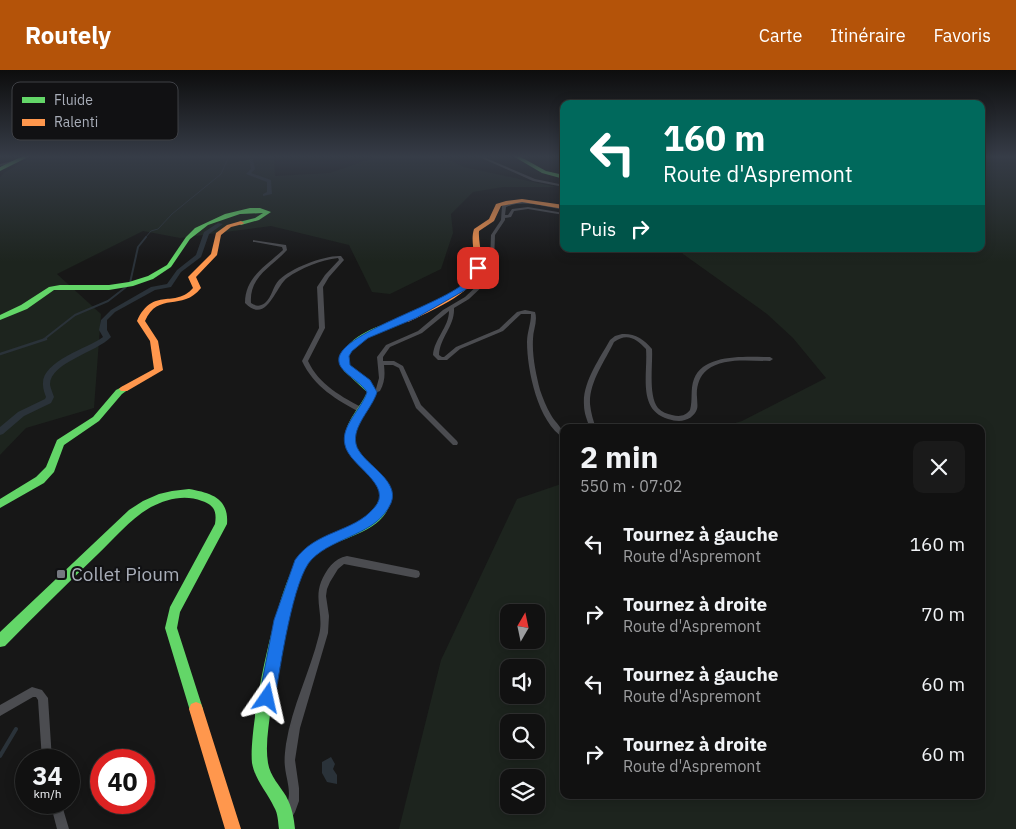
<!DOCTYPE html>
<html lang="fr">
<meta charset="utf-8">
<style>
:root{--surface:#111;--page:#1a1a1a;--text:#f1f3f6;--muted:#9c9d9f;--line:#303131;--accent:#b45309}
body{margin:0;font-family:"IBM Plex Sans",sans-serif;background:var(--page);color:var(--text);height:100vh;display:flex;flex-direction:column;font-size:19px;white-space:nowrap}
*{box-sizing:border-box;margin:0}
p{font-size:16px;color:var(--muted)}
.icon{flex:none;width:28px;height:28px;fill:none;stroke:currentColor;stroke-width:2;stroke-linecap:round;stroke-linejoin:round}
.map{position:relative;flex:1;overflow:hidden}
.panel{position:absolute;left:560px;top:354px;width:425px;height:375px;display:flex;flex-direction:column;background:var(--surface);border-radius:10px;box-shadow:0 2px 12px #0003,0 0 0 1px var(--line)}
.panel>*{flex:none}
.top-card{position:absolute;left:560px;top:30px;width:425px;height:152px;border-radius:10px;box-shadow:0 2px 12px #0003,0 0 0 1px var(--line);background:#00695c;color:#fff;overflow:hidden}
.needle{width:32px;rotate:9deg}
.controls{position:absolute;left:500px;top:534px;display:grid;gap:10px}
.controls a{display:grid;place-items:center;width:45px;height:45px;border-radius:10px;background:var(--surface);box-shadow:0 2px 12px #0003,0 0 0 1px var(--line);font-size:25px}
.speed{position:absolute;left:15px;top:679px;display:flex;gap:10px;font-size:25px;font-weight:700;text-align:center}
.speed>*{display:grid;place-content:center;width:65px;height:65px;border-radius:50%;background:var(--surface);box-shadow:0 2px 12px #0003,0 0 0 1px var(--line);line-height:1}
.speed small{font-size:12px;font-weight:400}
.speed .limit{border:8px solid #d22;background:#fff;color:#111}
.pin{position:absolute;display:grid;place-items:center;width:42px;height:42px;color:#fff;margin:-21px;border-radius:10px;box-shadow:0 2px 8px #0006}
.me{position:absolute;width:55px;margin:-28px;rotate:11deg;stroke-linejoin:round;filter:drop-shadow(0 0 4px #0008)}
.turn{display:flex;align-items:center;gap:18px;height:105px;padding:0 20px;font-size:22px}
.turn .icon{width:65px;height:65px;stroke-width:2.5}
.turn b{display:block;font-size:35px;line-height:42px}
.then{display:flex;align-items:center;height:48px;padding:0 20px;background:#0003;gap:10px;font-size:19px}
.round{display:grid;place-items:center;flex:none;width:52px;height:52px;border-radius:10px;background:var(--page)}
.head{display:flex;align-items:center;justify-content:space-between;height:85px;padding:0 20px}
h1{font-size:30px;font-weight:700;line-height:38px}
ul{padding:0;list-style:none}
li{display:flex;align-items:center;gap:15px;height:70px;padding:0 20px}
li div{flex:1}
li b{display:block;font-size:19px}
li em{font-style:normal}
header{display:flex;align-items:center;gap:30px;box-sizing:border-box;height:70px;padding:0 25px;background:var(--accent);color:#fff}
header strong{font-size:24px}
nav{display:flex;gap:28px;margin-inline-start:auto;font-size:18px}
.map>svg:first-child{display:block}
.green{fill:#1d241e;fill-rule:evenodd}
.water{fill:#2a3239}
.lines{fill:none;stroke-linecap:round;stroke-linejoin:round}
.stream-far3{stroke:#2a3239;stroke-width:1}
.stream-far2{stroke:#2a3239;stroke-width:2}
.stream-far1{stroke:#2a3239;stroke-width:2.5}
.stream{stroke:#2a3239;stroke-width:4}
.canal{fill:#2a3239;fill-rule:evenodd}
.street{fill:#4b4c50;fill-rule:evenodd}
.fast{fill:#63d668;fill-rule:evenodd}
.slow{fill:#ff974d;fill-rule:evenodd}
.route{fill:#1a73e8;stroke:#114b97}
.poi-dot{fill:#757880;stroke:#111113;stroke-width:2}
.labels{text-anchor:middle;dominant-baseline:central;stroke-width:4;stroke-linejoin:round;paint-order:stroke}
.near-poi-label{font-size:19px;fill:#a8adb8;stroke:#111113;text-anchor:start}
.key{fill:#111113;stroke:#3e4045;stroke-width:1}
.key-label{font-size:14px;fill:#a8adb8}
</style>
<header>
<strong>Routely</strong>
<nav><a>Carte</a><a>Itinéraire</a><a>Favoris</a></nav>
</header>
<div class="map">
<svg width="1016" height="759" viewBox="0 0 1016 759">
<rect width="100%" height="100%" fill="#171717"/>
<path class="green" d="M34,86H276L274,87L275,106L330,103L378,86H441L464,97L556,117H503L473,122L451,144L453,163L441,199L390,224L372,222L349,175L271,156L180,168L143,161L57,204L101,244L94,338L26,358L0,385V107L5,102Z
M981,86H1016V759H399L441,590L517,429L564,413V725H981V358L722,357L742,351L826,308L793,268L767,244L683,184L680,179H981ZM536,542V570H509V542ZM509,598H536V625H509ZM536,652V680H509V652ZM509,708H536V735H509Z"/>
<path class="water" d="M331,687L335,694L333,699L337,705V714L327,712L322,703V692Z"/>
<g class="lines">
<path class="stream-far3" d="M145,168L151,161L158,159L172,144L221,104L229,86"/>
<path class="stream-far2" d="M130,213L138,177L146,167
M43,270L75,245L108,231L126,217"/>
<path class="stream-far1" d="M0,284L46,269"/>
<path class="stream" d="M0,686L16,659"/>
<path class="canal" d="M253,86H257L253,90L255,99L251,103L271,110L272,124L263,126V124L267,122V112L246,104L251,99L249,90Z
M218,153L223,154L209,164L201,187L181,202L171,217L155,220L115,242L107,250V260L111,267C97,282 49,293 50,315C51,319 53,324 54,327L51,333L24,346L3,364L0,365V357L18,342L45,329L46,327C45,324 43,319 43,315C41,291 87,279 103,267L99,260L101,250L111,240L151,217L167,214L177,200L196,185L204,162Z"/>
<path class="street" d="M477,86H481L535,109L564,115V117L533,111Z
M17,90L19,91L18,92L0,96V94Z
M518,131L533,132L564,138V140C545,137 524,129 506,137L505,145H508L512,139L528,137L564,143V145L528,139L514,141L511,147L505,148V150L495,165L494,192L486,213L469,229L454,238C455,256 440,267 439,285L442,287H444L456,277L499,259L517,242L525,240L535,242C538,251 533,260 533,269C532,286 536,304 540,320C543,328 546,337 551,345C556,354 564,358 564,368C538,353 527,300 527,272C527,262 531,254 531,244H521L503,261L460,279L447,290H438L433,285C434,269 449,257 449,241L422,263L390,277L383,287V291H394L403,296L421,335L457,371L458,373L457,375H453L416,338L399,298L393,295H384C385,305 385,312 380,321L372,324L370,323L369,322L370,321L376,319L379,308L377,287L386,275L418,261L443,240L465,227L481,212L490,192L491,165L501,150L502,136L509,133Z
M253,170L286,175L287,180C272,197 249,206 251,233C256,236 259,237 265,233C272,227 273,216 279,210C291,198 325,185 341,186L344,190L329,207L323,217L325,258L308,291C319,315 342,327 365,339L366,341L365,343H361C337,330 314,317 302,291L319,258L317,217L325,205L339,190L338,188C321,190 301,198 287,208C275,217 267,255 245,233C245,207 266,196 283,180L282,177L255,172H253Z
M622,264C634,263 644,269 652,279C653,294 648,326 658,338C662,342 667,344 672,345C680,347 685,346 690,340C693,330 690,319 694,309C704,283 747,287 770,287L773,289L770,291C750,291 723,287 707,300C699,306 696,318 697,327C697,331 698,336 697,339C695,346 687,351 679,351C675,351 672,350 668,349C637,340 648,304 646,279C637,269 627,262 614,272C605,291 589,312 590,334C591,343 593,350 596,358H590C587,350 584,343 584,335C582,313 600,288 610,270L615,266Z
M347,486L416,500L419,501L420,504L419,507L416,508L344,494L338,499L330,512L327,519L326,526L329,546L328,563L300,658L295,690L299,718V731L295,742L291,749L287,750L283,749L282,745C283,740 287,736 288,731C291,720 286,708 285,697C284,690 285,682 286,674C292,636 310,602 319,565C324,546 314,530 321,512C326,500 334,488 347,486Z
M32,617L42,620L48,628L52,690H42L38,630L36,627H33L0,646V635Z
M50,732H61L69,759H57Z"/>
<path class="fast" d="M23,86H30L0,101V97Z
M513,86H519L546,101L564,105V109L542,103Z
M250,138H260L271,142L259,150L241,155L238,153L239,152L255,148L263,143L240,144L208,155L190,169L171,197L153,209L133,216L109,220H54L27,239L0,250V245L21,235L49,217L60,215H109L129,212L148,206L167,195L186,167L195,158L225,144Z
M402,248H405L409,250L363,270L351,282L347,289C352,304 368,310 377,322C371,337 357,350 355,366C352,394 399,402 390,433C382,464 340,466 318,483C310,488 306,496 302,504C285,545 278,593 271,637C269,655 265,675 268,693C270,706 280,716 286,726C292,737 294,748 295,759H279C278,752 278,743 274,737C267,722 255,710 252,693C248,656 278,512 301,484C319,461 369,460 379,433C389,407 347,395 345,370C344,352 361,337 367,322L344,301L339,289C351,263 377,257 402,248Z
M124,316L127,317L129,319L122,324L99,351L64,375L54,402L44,413L0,438V429L36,407L46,397L57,370L93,347L116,320Z
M189,419C211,423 229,428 227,454L180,542L177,558L203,639L201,644L196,646L191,644L165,558L170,537L215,454C217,441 214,435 202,431C185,424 166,429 151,437C130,449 114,469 97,485C66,515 35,545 5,576L0,577V562L129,440L143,431L159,424L172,421Z"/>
<path class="slow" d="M522,129L564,135V139L522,132L501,136L494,151L479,161C478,173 484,188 480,200C472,225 430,241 408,252H402V248C422,239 469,221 474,197C476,185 470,171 474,159L489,149L496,134L506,131Z
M241,151L244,153L243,154L231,157L221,165L217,185L196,207L201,218C182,242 158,221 145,251L158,271L163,300L127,321H121L119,319L121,317L154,299L150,271L137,251C153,216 175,239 193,218L188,207L211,184L216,163L227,155Z
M196,632L201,634L203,639L241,759H225L189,639L191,634Z"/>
</g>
<linearGradient id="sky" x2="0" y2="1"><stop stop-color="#0d0d0d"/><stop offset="0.45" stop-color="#363c47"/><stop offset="1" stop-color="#363c47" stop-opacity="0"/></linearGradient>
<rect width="1016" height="192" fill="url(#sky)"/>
<path class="route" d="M475,196L482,198L477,210L465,220L416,248L368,268L352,281L349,286L350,295L370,310L377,322C372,339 352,356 356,374C360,393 401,409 391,433C377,465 335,466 312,489C293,507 280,599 275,628L272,633L267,636L261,633L259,628L274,550L295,490C316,460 353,463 374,438C395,415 349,396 345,375C340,356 362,339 367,322C361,312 340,302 339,292C333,263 453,233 470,207C472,204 473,200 475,196Z"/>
<rect class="poi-dot" x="56" y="499" width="10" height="10" rx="2.5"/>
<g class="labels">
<g class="near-poi-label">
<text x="71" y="504">Collet Pioum</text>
</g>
</g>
<rect x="12" y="12" width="166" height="58" rx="8" class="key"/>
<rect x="22" y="27" width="23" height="6" fill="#63d668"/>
<rect x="22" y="49" width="23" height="7" fill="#ff974d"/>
<g class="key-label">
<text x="54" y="35">Fluide</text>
<text x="54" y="57">Ralenti</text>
</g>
</svg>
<div class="controls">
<a><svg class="needle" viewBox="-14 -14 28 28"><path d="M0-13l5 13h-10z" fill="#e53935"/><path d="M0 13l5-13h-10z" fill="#9c9d9f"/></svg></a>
<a><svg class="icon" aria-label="sound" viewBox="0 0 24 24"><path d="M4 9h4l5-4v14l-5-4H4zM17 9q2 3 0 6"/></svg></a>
<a><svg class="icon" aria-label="search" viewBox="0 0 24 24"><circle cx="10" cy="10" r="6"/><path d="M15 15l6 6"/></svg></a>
<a><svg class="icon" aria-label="layers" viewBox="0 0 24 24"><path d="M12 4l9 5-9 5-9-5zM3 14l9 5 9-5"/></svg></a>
</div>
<div class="speed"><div>34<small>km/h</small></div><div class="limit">40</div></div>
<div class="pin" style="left:478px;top:198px;background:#d93025"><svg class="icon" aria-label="arrive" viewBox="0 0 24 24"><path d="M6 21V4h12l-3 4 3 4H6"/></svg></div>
<svg class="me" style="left:267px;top:628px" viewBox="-20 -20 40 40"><path d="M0-17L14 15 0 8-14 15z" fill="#1a73e8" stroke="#fff" stroke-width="4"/></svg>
<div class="top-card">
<div class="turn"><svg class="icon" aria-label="left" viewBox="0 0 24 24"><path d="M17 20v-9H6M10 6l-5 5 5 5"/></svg><div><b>160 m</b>Route d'Aspremont</div></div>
<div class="then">Puis<svg class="icon" aria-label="right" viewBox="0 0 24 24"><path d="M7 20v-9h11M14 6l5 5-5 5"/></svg></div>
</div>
<section class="panel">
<div class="head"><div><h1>2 min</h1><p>550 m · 07:02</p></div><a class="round"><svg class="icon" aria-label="close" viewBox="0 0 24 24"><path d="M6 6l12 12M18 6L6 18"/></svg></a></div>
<ul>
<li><svg class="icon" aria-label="left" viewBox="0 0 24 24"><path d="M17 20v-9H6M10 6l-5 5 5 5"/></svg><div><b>Tournez à gauche</b><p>Route d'Aspremont</p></div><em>160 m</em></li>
<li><svg class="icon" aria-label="right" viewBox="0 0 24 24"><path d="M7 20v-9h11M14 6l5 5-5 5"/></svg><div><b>Tournez à droite</b><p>Route d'Aspremont</p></div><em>70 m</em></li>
<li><svg class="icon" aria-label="left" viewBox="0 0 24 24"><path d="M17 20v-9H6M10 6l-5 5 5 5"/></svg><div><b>Tournez à gauche</b><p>Route d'Aspremont</p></div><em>60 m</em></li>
<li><svg class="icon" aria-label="right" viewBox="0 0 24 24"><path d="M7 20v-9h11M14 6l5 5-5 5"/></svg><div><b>Tournez à droite</b><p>Route d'Aspremont</p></div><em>60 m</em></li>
</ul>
</section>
</div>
